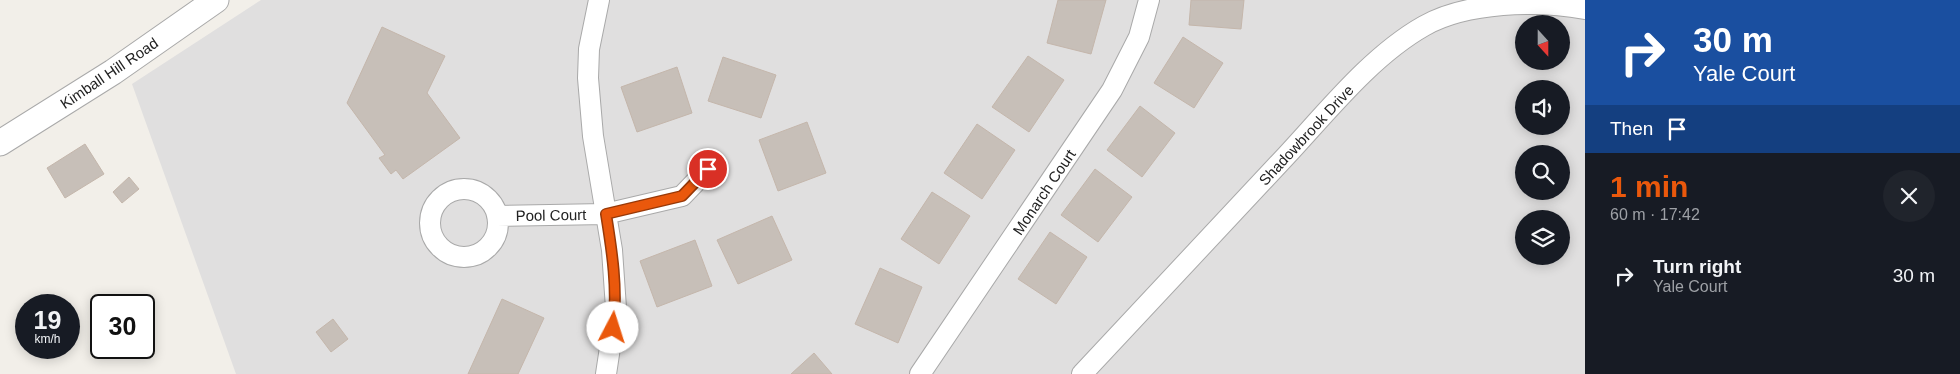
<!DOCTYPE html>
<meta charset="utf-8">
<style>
:root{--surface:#171b24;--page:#20242c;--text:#f1f3f6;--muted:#9ea1a6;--accent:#ea580c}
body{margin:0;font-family:Helvetica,sans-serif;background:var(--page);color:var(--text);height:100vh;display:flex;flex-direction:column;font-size:19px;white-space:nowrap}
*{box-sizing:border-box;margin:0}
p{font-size:16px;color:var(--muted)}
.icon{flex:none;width:28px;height:28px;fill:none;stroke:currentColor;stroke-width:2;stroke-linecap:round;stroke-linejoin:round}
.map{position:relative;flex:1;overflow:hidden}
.panel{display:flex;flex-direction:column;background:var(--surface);width:375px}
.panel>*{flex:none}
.banner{background:#1a4fa0;color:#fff;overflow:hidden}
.needle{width:32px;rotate:159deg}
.tools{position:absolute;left:1515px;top:15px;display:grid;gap:10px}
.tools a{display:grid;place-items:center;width:55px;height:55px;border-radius:50%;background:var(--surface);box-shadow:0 2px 12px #0003;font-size:25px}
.speed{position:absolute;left:15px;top:294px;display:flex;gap:10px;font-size:25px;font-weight:700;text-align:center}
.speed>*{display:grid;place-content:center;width:65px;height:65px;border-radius:50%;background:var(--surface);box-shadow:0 2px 12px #0003;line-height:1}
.speed small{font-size:12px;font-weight:400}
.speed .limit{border:2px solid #111;border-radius:8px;background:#fff;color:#111}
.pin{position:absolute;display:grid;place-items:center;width:42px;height:42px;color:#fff;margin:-21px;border:2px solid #fff;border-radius:50%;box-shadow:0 1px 5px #0007}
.me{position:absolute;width:55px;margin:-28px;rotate:5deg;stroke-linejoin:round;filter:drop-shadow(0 0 4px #0008)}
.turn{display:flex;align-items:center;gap:18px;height:105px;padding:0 25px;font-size:22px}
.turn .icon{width:65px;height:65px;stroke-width:2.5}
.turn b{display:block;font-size:35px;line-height:42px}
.then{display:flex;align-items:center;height:48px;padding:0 25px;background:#0003;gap:10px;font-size:19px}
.round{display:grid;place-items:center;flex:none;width:52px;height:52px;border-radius:26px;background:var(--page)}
.headline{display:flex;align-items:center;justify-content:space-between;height:85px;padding:0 25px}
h1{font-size:30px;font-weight:600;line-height:38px;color:var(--accent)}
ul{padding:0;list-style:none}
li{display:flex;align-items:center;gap:15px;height:75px;padding:0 25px}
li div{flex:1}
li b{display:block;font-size:19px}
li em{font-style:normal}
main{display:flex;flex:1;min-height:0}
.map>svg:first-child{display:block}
.residential{fill:#e0dfdf;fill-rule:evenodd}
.building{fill:#c7bfb8;stroke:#c4b6ab}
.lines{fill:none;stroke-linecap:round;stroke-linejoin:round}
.minor-casing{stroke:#a9a9a9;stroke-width:22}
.tertiary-casing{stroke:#a9a9a9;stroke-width:27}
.minor{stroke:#fff;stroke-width:20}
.tertiary{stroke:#fff;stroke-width:25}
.route-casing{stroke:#983908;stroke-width:12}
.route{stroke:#ea580c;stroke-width:9}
.labels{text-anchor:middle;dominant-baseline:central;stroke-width:5;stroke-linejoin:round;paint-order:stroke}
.street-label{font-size:15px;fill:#222;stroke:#fff}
</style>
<main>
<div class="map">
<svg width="1585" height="374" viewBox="0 0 1585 374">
<rect width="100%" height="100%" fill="#f2efe9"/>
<path class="residential" d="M261,0H1585V374H236L132,84ZM1524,24H1561V61H1524ZM1524,89H1561V126H1524ZM1524,154H1561V191H1524ZM1524,219H1561V256H1524Z"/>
<path class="building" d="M1058,0H1106L1091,54L1047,43Z
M1191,0H1244L1241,29L1189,25Z
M382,27L445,56L427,93L460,138L403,179L396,170L391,174L379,158L385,155L347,103Z
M1183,37L1223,63L1194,108L1154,83Z
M1028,56L1064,80L1029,132L992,107Z
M723,57L776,75L761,118L708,101Z
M677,67L692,113L637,132L621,87Z
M1140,106L1175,133L1142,177L1107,150Z
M807,122L826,173L778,191L759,140Z
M977,124L1015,150L982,199L944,173Z
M85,144L104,174L65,198L47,168Z
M1095,169L1132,197L1098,242L1061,215Z
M129,177L139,189L122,203L113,192Z
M932,192L970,216L939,264L901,239Z
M772,216L792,260L738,284L717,240Z
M1050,232L1087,257L1056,304L1018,279Z
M695,240L712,286L657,307L640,261Z
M880,268L922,287L898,343L855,324Z
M502,299L544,318L518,374H468Z
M333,319L348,339L331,352L316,332Z
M814,353L832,374H791Z"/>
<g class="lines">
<defs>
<path id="minor" d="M599,0L589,49L588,78L593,136L612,250L616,308L606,374
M430 223a34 34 0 1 1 68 0a34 34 0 1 1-68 0Z
M497,216L605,214L682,196L708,169
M920,374L1112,90L1139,37L1149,0
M1082,374C1150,301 1218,228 1286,156C1327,112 1371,56 1424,26C1466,2 1538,0 1585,9"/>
<path id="tertiary" d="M0,143L113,72L216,0"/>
</defs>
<use href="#minor" class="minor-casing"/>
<use href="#tertiary" class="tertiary-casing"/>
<use href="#minor" class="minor"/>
<use href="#tertiary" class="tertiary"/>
</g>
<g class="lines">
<defs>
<path id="route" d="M613,328C618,290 612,251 606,214L682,196L708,169"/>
</defs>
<use href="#route" class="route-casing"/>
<use href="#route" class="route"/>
</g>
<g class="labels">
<g class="street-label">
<text transform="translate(109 73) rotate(-34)">Kimball Hill Road</text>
<text transform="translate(1306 135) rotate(-47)">Shadowbrook Drive</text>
<text transform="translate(1044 192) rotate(-56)">Monarch Court</text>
<text transform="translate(551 215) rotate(-1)">Pool Court</text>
</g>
</g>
</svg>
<div class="tools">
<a><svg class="needle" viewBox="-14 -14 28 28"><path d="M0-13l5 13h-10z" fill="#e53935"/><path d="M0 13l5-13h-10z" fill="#9ea1a6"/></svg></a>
<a><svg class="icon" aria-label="sound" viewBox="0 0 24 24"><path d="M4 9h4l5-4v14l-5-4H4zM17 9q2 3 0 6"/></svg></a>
<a><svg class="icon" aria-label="search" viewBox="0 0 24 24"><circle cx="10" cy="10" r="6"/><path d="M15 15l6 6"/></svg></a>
<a><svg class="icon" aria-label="layers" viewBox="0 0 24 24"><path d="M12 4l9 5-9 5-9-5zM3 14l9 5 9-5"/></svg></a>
</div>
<div class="speed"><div>19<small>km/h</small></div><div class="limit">30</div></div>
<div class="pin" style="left:708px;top:169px;background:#d93025"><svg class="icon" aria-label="arrive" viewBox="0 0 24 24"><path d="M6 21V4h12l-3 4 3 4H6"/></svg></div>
<svg class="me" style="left:613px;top:328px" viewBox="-20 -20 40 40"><circle r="19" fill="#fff"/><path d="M0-13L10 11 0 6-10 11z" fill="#ea580c"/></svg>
</div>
<section class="panel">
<div class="banner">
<div class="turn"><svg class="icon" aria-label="right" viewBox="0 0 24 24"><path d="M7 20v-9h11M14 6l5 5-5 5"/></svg><div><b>30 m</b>Yale Court</div></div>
<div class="then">Then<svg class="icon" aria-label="arrive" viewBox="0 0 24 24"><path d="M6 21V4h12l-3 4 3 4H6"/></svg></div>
</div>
<div class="headline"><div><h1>1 min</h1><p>60 m · 17:42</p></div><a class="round"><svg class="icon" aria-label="close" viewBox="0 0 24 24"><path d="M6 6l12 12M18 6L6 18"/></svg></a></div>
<ul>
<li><svg class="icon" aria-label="right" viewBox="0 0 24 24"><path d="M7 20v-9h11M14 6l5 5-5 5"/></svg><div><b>Turn right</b><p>Yale Court</p></div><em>30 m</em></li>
</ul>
</section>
</main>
